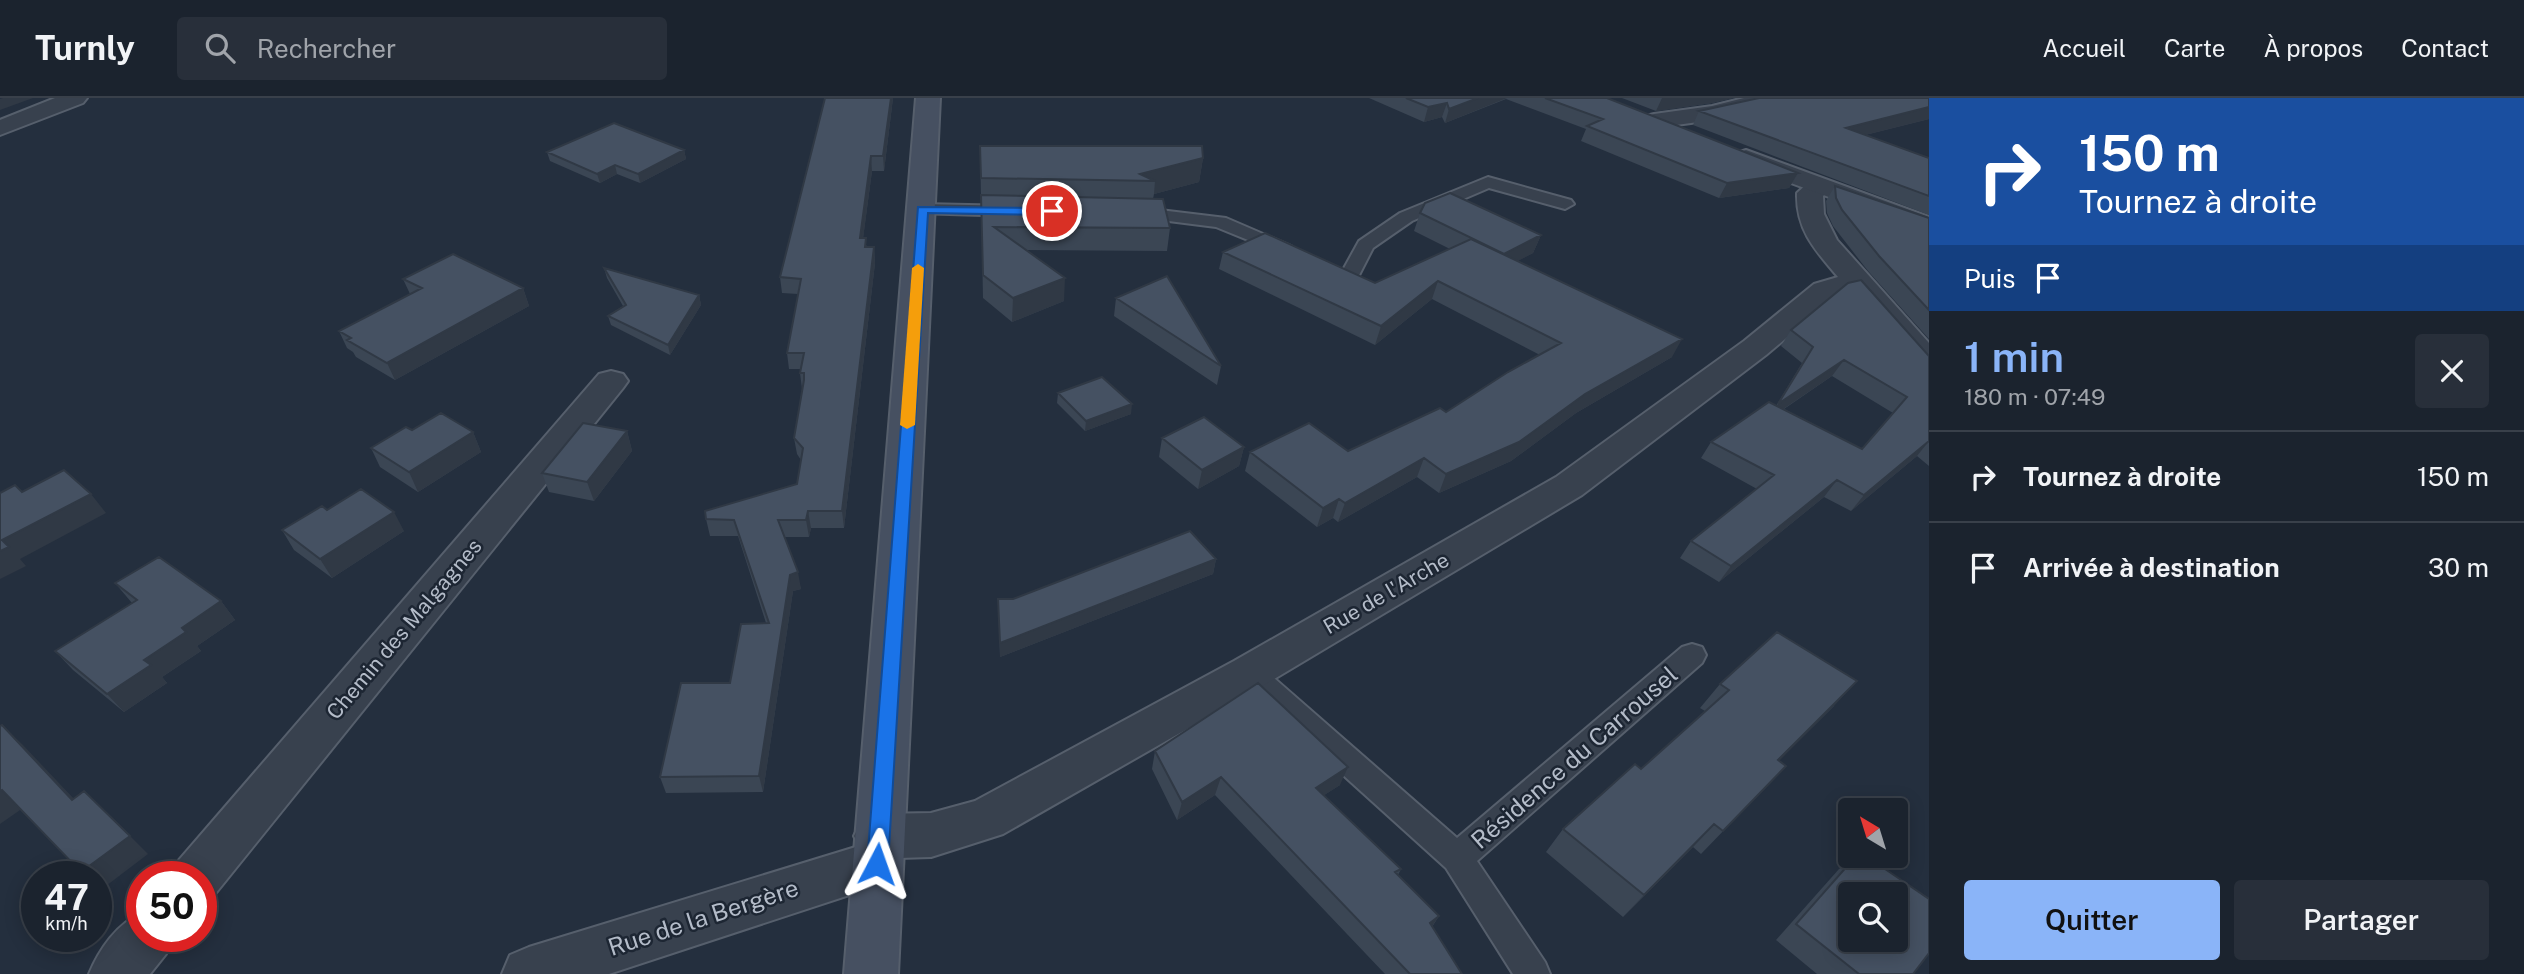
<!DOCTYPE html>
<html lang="fr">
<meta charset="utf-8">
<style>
:root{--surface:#1b232e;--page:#282f3a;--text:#f1f3f6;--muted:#a0a4aa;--line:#39404a;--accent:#8ab4f8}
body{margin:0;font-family:"Public Sans",sans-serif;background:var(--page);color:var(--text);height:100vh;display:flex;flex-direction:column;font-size:26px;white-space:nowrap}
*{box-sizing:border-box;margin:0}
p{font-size:23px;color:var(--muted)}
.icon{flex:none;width:38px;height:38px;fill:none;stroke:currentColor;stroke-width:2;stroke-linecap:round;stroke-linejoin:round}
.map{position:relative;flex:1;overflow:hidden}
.drawer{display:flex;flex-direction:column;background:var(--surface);width:595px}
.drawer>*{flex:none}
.top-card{background:#1a4fa0;color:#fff;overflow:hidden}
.needle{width:46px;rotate:322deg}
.controls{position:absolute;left:1838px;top:700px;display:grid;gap:14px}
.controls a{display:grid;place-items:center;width:70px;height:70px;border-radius:7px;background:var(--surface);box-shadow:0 4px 18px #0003,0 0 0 2px var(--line);font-size:35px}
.speed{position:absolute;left:21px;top:763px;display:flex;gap:14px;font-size:35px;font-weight:700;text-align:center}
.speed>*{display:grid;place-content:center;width:91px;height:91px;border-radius:50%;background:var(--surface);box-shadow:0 4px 18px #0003,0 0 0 2px var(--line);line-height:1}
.speed small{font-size:18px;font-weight:400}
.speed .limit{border:10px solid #d22;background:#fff;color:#111}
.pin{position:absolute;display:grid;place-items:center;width:60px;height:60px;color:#fff;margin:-30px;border:4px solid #fff;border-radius:50%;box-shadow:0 2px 7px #0007}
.me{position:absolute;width:77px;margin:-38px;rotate:4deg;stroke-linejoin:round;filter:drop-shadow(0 0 5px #0008)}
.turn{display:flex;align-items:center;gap:24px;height:147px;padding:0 35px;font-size:32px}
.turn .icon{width:91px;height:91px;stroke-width:2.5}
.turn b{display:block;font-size:49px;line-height:60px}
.then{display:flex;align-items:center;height:66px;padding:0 35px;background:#0003;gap:14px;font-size:26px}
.round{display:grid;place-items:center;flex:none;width:74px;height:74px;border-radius:7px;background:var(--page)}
.head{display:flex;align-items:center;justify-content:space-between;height:119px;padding:0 35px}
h1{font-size:42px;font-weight:600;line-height:52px;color:var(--accent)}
.action{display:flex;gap:14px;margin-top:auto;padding:14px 35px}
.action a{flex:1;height:80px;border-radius:7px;background:var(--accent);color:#111;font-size:28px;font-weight:600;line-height:80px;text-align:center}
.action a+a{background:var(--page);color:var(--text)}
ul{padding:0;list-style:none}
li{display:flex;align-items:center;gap:21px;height:91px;padding:0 35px;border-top:2px solid var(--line)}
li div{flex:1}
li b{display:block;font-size:26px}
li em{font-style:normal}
header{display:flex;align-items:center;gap:42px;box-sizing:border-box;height:98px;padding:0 35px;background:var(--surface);border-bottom:2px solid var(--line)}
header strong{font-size:33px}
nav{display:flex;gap:38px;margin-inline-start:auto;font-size:24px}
.search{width:490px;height:63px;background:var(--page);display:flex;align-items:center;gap:18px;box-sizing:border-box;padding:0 24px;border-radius:7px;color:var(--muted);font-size:26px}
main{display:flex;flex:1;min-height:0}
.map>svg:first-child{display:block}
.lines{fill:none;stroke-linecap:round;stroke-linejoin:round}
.service-casing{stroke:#565f6c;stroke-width:4}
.minor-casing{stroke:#565f6c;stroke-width:4}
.tertiary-casing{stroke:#565f6c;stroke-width:4}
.secondary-casing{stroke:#565f6c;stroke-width:4}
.service{fill:#38414e;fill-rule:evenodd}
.minor{fill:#38414e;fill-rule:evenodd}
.tertiary{fill:#38414e;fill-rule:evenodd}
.secondary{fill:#465061;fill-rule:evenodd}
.wall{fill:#3b4654;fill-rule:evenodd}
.shaded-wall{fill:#303945}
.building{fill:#455162;stroke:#303945;stroke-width:2;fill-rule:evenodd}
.route{fill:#1a73e8;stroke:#114b97;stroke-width:2}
.slow{fill:#f59e0b}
.labels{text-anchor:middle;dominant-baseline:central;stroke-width:5;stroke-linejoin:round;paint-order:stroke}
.street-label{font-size:21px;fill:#b4bcc9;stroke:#1d2633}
.near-street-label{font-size:24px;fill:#b4bcc9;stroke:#1d2633}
</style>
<header>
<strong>Turnly</strong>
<div class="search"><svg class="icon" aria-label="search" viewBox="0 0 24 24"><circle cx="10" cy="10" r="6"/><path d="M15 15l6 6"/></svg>Rechercher</div>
<nav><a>Accueil</a><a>Carte</a><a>À propos</a><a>Contact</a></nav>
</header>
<main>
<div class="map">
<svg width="1929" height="876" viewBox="0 0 1929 876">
<rect width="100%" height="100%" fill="#242f3e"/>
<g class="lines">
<defs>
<path id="service" d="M1488,79L1571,102L1574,106L1565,111L1489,90L1412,123L1373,150L1355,185H1341L1315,170L1324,164L1343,172L1359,143L1400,115Z
M922,106L1015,108L1024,113L1015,118L916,115L913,111L916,107Z
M1135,109L1226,120L1291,148L1294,152L1285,157L1216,129L1129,118L1126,114Z
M1692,546L1702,549L1706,557L1702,565L1477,763L1545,864L1550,876H1513L1446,770L1239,583L1235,575L1239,567L1249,564L1259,567L1457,740L1682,549Z"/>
<path id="minor" d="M1744,0H1783L1779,5L1713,22L1654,30L1646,28L1642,23L1646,18L1654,16L1712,8Z
M1819,81L1828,83L1832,89L1823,98L1824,116L1837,142L1929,245V275L1918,272L1852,195L1836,198L1766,257L1582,397L1264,587L1003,736L931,759L899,760L902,766L895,782L609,876H502L510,857L529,849L859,748L854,738L862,722L879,716L931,715L975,703L1234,563L1556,379L1744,243L1814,186L1838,179C1815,152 1796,132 1797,95L1810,83Z
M611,273L623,276L628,283L623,290L215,796L201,801V779H172L179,762L599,276Z
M142,815V838H173L166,856L150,876H89C99,852 117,825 142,815Z"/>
<path id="tertiary" d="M55,0H87L83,5L0,37V22Z
M1746,52L1929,119V136L1737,65L1733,60L1737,55Z"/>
<path id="secondary" d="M916,0H940L898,876H844Z"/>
</defs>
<use href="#service" class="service-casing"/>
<use href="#minor" class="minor-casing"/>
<use href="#tertiary" class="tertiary-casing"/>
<use href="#secondary" class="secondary-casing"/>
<use href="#service" class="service"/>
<use href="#minor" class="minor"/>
<use href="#tertiary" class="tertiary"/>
<use href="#secondary" class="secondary"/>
</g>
<path class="wall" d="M893,0L884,73H872L863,140L867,149H874L875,165L844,430H811L809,439H784L801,491L793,493L763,694L666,695L660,679L730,585L766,525L738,438H710L706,421L797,386L801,362L797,356L794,340L802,291L800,275L801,271H789L787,255L798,196L782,195L780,179Z
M1369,0H1607L1798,75L1789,90L1719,100L1581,43L1586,31L1506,1L1445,25L1442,19L1424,24Z
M1622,0H1733L1712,5L1656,13Z
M1929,0V21L1865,37L1929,60V117L1693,27L1699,13Z
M980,48L1203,60L1199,84L1154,96L1153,101L1170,130L1167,153L1026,152L1064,203L1012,224L983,200Z
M684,52L686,61L640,85L617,76L600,85L550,63L547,54Z
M1835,88L1929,120V241L1868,173L1833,128L1827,115L1826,103Z
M1420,115L1541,137L1533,155L1517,163L1672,259L1576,315L1511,363L1439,395L1417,379L1338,424L1333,420L1317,429L1245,373L1250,354L1348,353L1446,314L1540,257L1432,201L1375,247L1219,171L1223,154L1375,185L1450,151L1414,133Z
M604,170L699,197L701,207L670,257L611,227L608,218L623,208L607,180Z
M403,181L523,190L529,208L395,282L356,259L353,254L347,250L339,233L410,196Z
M1116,200L1221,268L1217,287L1114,218Z
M1791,232L1929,258V368L1917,358L1851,413L1824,399L1719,484L1680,460L1691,443L1757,391L1701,360L1711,344L1776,308L1802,265L1781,248ZM1832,278L1893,315L1862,351L1784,311Z
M1058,295L1131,316L1085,333L1057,305Z
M627,333L632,353L594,403L549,394L542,375Z
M473,334L481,354L418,394L380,369L371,350Z
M1162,340L1244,349L1239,368L1198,391L1159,359Z
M327,412L404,433L332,480L294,452L282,432Z
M1216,461L1213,476L1000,559L998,501H1013Z
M115,485L221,503L235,522L197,548L201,553L162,579L167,585L124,614L73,572L55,553L132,505Z
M1720,586L1834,608L1779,662L1786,668L1701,756L1693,749L1623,819L1546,754L1563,731L1641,671L1705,613L1700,610Z
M1155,653L1340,687L1324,697L1401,771L1398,777L1439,818L1432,829L1462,876H1385L1215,697L1177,722L1152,671Z
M1855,758H1866L1913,876H1817L1776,842L1839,771Z"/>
<path class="shaded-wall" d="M3,0H33L0,12V1Z
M891,0H893L884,73L883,58Z
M1478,0H1507L1445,25L1449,11Z
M1662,0H1733L1712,5L1656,13Z
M1447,5L1442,19L1424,24L1428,9Z
M1929,9V21L1837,44L1846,30Z
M684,52L686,61L640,85L638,76Z
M871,58L872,73L861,156L860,140Z
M1203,60L1199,84L1154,96L1155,83L1140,76Z
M615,67L617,76L600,85L597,76Z
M1798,75L1789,90L1719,100L1727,85Z
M1541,137L1533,155L1497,174L1504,156Z
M874,149L875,165L844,430L842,413Z
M1065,180L1064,203L1012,224L1013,200Z
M1438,183L1432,201L1375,247L1381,228Z
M523,190L529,208L395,282L387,265Z
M699,197L701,207L670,257L668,247Z
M1682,241L1672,259L1576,315L1511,363L1439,395L1446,376Z
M1844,262L1832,278L1767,322L1778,306Z
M1132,306L1131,316L1085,333L1086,323Z
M627,333L632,353L594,403L587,384Z
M473,334L481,354L418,394L409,374Z
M1929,343L1917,358L1851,413L1864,397Z
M1244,349L1239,368L1198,391L1202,372Z
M1424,360L1417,379L1338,424L1345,405Z
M1837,382L1824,399L1719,484L1731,468Z
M91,396L106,415L20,461L26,468L0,481V453L2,442Z
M1339,401L1333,420L1317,429L1323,410Z
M808,413L811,430L809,439L806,422Z
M394,414L404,433L332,480L320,461Z
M1216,461L1213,476L1000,559V545Z
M798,474L801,491L793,493L763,694L759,678L790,477Z
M221,503L235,522L197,548L201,553L162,579L167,585L124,614L107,596L182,530Z
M1857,583L1834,608L1756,686L1778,662Z
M2,627L22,646L92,720L72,702Z
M1348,669L1340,687L1309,707L1316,690Z
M1221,679L1215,697L1177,722L1182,704Z
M2,692L23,710L0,726V693Z
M104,712L148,756L102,791L96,787V779H87L81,774Z
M1714,726L1693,749L1623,819L1644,797Z
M1439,818L1428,834L1430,825Z"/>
<path class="building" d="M825,0H891L883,58H871L860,140H866L865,149H874L842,413H808L806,422H778L798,474L790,477L759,678L660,679L681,585H730L741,526L769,525L734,422L706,421L705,413L797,386L803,350L794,340L804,282V275H800L804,255H787L801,181L780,179Z
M1406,0H1478L1449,11L1447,5L1428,9Z
M1545,0H1607L1798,75L1727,85L1587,28L1603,21Z
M1759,0H1929V9L1846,30L1929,60V98L1699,13Z
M614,25L684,52L638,76L615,67L597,76L547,54Z
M980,48H1202L1203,60L1140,76L1155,83L981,80Z
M1835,88L1929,120V212L1879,158L1842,112L1836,100Z
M1450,95L1541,137L1504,156L1420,115L1425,105Z
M981,97L1163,101L1170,130L994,129L1065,180L1013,200L983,177Z
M1265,135L1375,185L1471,141L1682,241L1585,296L1519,344L1446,376L1424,360L1345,405L1339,401L1323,410L1250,354L1309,325L1348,353L1440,310L1446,314L1508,274L1561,245L1438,183L1381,228L1223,154Z
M453,156L523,190L387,265L347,242L351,240L339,233L422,190L403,181Z
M604,170L699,197L668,247L608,218L626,207Z
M1167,178L1221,268L1116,200Z
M1861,182L1929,258V343L1864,397L1837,382L1731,468L1691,443L1774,377L1711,344L1769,304L1862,351L1907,299L1844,262L1778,306L1813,249L1791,232L1848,185Z
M1102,279L1132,306L1086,323L1058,295Z
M441,315L473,334L409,374L371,350L406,329L412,332Z
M1204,319L1244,349L1202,372L1162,340Z
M583,325L627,333L587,384L542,375Z
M64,372L91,396L2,442L9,449L0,453V395L15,387L22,394Z
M361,391L394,414L320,461L282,432L322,408L327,412Z
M1190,433L1216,461L1000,545L998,501H1013Z
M159,459L221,503L182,530L186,534L144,562L151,567L107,596L55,553L137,502L115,485Z
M1777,534L1857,583L1778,662L1786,668L1723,733L1714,726L1644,797L1563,731L1635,666L1641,671L1729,592L1720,586Z
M1258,585L1348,669L1316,690L1401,771L1395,774L1439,818L1430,825L1462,876H1410L1221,679L1182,704L1155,653Z
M2,627L72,702L84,693L130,738L81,774L2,692L0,693V628Z
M1856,758H1866L1929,801V855L1913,876H1859L1796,826ZM1850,796H1895V842H1850Z"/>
<path class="route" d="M918,109L1052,110L1058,113L1052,117L928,115L888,766L885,773L877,776L870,773L867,766Z"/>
<path class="slow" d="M918,166L924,170L915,327L907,331L900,327L912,170Z"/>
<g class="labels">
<g class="street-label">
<text transform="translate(1386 495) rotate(-30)">Rue de l'Arche</text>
<text transform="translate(404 531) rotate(-50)">Chemin des Malgagnes</text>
</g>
<g class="near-street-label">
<text transform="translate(1574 659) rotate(-41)">Résidence du Carrousel</text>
<text transform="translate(703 819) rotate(-18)">Rue de la Bergère</text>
</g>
</g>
</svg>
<div class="controls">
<a><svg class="needle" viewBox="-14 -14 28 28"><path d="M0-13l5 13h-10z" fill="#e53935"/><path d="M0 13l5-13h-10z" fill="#a0a4aa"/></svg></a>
<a><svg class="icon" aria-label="search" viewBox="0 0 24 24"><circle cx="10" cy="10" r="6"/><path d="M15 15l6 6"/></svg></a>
</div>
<div class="speed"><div>47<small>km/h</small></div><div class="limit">50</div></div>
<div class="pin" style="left:1052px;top:113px;background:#d93025"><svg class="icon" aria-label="arrive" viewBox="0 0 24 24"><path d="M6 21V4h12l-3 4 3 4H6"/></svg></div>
<svg class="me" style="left:877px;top:766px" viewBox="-20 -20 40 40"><path d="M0-17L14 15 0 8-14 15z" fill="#1a73e8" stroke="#fff" stroke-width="4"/></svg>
</div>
<section class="drawer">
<div class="top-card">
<div class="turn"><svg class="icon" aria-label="right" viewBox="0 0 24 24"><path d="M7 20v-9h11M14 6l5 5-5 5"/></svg><div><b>150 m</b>Tournez à droite</div></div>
<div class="then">Puis<svg class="icon" aria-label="arrive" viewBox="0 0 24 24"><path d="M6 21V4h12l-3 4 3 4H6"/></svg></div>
</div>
<div class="head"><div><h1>1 min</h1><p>180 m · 07:49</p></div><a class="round"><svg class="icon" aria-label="close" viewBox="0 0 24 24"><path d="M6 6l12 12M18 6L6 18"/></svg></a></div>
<ul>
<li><svg class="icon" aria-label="right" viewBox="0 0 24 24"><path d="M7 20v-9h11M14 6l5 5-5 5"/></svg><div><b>Tournez à droite</b></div><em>150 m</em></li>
<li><svg class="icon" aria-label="arrive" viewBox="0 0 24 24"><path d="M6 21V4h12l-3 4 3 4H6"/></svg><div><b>Arrivée à destination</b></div><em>30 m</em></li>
</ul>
<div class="action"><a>Quitter</a><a>Partager</a></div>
</section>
</main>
